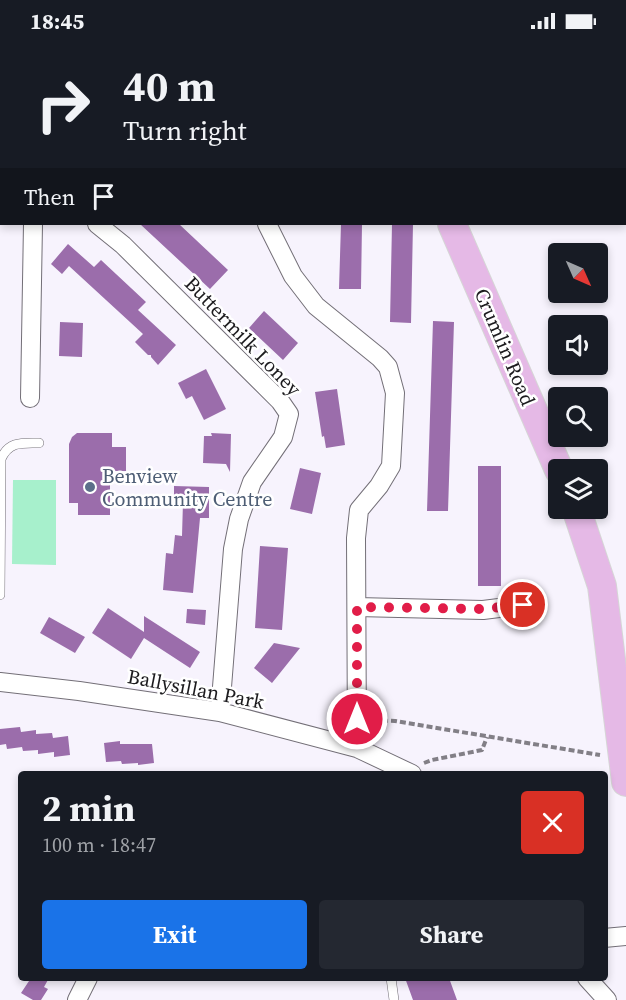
<!DOCTYPE html>
<meta charset="utf-8">
<style>
:root{--surface:#171b24;--page:#242831;--text:#f1f3f6;--muted:#9ea1a6;--accent:#1a73e8}
body{margin:0;font-family:"Source Serif 4",serif;background:var(--page);color:var(--text);height:100vh;display:flex;flex-direction:column;font-size:22px;white-space:nowrap}
*{box-sizing:border-box;margin:0}
p{font-size:20px;color:var(--muted)}
.icon{flex:none;width:33px;height:33px;fill:none;stroke:currentColor;stroke-width:2;stroke-linecap:round;stroke-linejoin:round}
.map{position:relative;flex:1;overflow:hidden}
.drawer{position:absolute;left:18px;top:729px;width:590px;height:210px;display:flex;flex-direction:column;background:var(--surface);border-radius:6px;box-shadow:0 3px 9px #0003}
.drawer>*{flex:none}
.guide{position:absolute;left:0px;top:0px;width:627px;height:183px;box-shadow:0 3px 9px #0003;background:#171b24;color:var(--text);overflow:hidden}
.needle{width:39px;rotate:135deg}
.controls{position:absolute;left:548px;top:201px;display:grid;gap:12px}
.controls a{display:grid;place-items:center;width:60px;height:60px;border-radius:6px;background:var(--surface);box-shadow:0 3px 9px #0003;font-size:30px}
.pin{position:absolute;display:grid;place-items:center;width:51px;height:51px;color:#fff;margin:-26px;border:3px solid #fff;border-radius:50%;box-shadow:0 2px 6px #0007}
.me{position:absolute;width:66px;margin:-33px;rotate:0deg;stroke-linejoin:round;filter:drop-shadow(0 0 4px #0008)}
.turn{display:flex;align-items:center;gap:21px;height:126px;padding:0 24px;font-size:27px}
.turn .icon{width:78px;height:78px;stroke-width:2.5}
.turn b{display:block;font-size:42px;line-height:51px}
.then{display:flex;align-items:center;height:57px;padding:0 24px;background:#0003;gap:12px;font-size:22px}
.round{display:grid;place-items:center;flex:none;width:63px;height:63px;border-radius:6px;background:var(--page)}
.overview{display:flex;align-items:center;justify-content:space-between;height:102px;padding:0 24px}
h1{font-size:36px;font-weight:700;line-height:45px}
.cta{display:flex;gap:12px;margin-top:auto;padding:12px 24px}
.cta a{flex:1;height:69px;border-radius:6px;background:var(--accent);color:#fff;font-size:24px;font-weight:700;line-height:69px;text-align:center}
.cta a+a{background:var(--page);color:var(--text)}
.status{display:flex;justify-content:space-between;align-items:center;height:42px;padding:0 30px;background:var(--surface);direction:ltr}
.status svg{height:16px;fill:currentColor}
.map>svg:first-child{display:block}
.green{fill:#a7f0cc}
.building{fill:#9b6dab}
.lines{fill:none;stroke-linecap:round;stroke-linejoin:round}
.service-casing{stroke:#736f77;stroke-width:10}
.minor-casing{stroke:#736f77;stroke-width:20}
.primary-casing{stroke:#d6d6d6;stroke-width:30}
.path{stroke:#827f86;stroke-width:4;stroke-dasharray:6 3;stroke-linecap:butt}
.service{stroke:#fff;stroke-width:9}
.minor{stroke:#fff;stroke-width:18}
.primary{stroke:#e5b9e6;stroke-width:28}
.route{stroke:#e11d48;stroke-width:10;stroke-dasharray:0 18}
.service-dot{fill:#5c6f8a;stroke:#fff;stroke-width:2}
.labels{text-anchor:middle;dominant-baseline:central;stroke-width:5;stroke-linejoin:round;paint-order:stroke}
.street-label{font-size:20px;fill:#1c1b1e;stroke:#fff}
.service-label{font-size:20px;fill:#4e5e75;stroke:#fff;text-anchor:start}
</style>
<div class="status"><b>18:45</b><svg viewBox="0 0 49 12"><path d="M0 12V9h3v3zM5 12V6h3v6zM10 12V3h3v9zM15 12V0h3v12zM26 1h20v11H26zM47 4h2v5h-2z"/></svg></div>
<div class="map">
<svg width="626" height="958" viewBox="0 0 626 958">
<rect width="100%" height="100%" fill="#f7f3fd"/>
<path class="green" d="M13,438H56V523L12,522Z"/>
<path class="building" d="M140,182H179L228,228L210,247Z
M341,182H362L361,247H339Z
M392,182H413L411,281L390,280Z
M68,202L94,225L101,218L146,260L138,268L176,303L158,323L151,315V313H148L135,300L143,292L69,224L62,232L51,222Z
M264,269L298,301L283,318L249,286Z
M433,279L454,280L448,469H427Z
M60,280L83,281L82,315L59,314Z
M206,327L226,367L204,378L192,354L186,357L178,341Z
M337,347L345,403L326,406L324,394L322,395L315,350Z
M77,391H112V405H126V429H110V473H78V461H69V402L72,395Z
M211,391L231,392L230,430L226,422L203,421L204,394H212Z
M478,424H501V544H478Z
M300,426L321,431L312,472L290,467Z
M174,444L209,445V476H200L193,551L163,548L166,511L173,512L175,493L182,494L183,460H174Z
M260,504L288,506L282,588L255,586Z
M108,566L144,590V574L200,610L190,626L144,596L131,617L92,591Z
M187,567L206,568L205,583L186,581Z
M49,575L85,595L75,611L40,591Z
M274,601L300,606L272,641L254,626Z
M20,685L21,690L36,688V692L52,691L53,696L68,694L70,713L54,715V710L38,712V708L23,709L22,705L7,707L6,702L0,703V687Z
M120,699V702H152L154,721L138,723V721L122,722L121,719L106,720L104,701Z
M31,936H49L44,945L48,947L41,958H33L21,951Z
M405,936H449L457,958H413Z"/>
<g class="lines">
<defs>
<path id="service" d="M516,0L517,2
M483,2L484,0
M546,2L549,1
M0,553L1,417C9,399 22,401 39,401
M391,936L394,958"/>
<path id="minor" d="M30,0V2
M261,2V0
M0,166H2
M97,182L123,203L280,359L289,372L283,395L252,440L239,477L233,507L220,670
M267,182L293,234L316,264L380,316L388,325L395,351L391,424L379,444L359,468L356,496L357,706
M30,356L33,182
M357,565L483,568L523,563
M0,640L79,649L220,670L357,706L412,732
M604,896L626,894
M587,936L607,958
M77,958L88,936"/>
<path id="primary" d="M381,0L382,2
M452,182L559,428
M576,466L602,544L626,740"/>
</defs>
<use href="#service" class="service-casing"/>
<use href="#minor" class="minor-casing"/>
<use href="#primary" class="primary-casing"/>
<path class="path" d="M373,678L395,679L600,713
M424,721L432,718L482,708L487,695"/>
<use href="#service" class="service"/>
<use href="#minor" class="minor"/>
<use href="#primary" class="primary"/>
</g>
<g class="lines">
<path class="route" d="M357,677V565L483,567L523,563"/>
</g>
<circle class="service-dot" cx="90" cy="445" r="6"/>
<g class="labels">
<g class="street-label">
<text transform="translate(243 294) rotate(46)">Buttermilk Loney</text>
<text transform="translate(505 305) rotate(67)">Crumlin Road</text>
<text transform="translate(196 647) rotate(11)">Ballysillan Park</text>
</g>
<g class="service-label">
<text x="102" y="434">Benview<tspan x="102" dy="23">Community Centre</tspan></text>
</g>
</g>
</svg>
<div class="controls">
<a><svg class="needle" viewBox="-14 -14 28 28"><path d="M0-13l5 13h-10z" fill="#e53935"/><path d="M0 13l5-13h-10z" fill="#9ea1a6"/></svg></a>
<a><svg class="icon" aria-label="sound" viewBox="0 0 24 24"><path d="M4 9h4l5-4v14l-5-4H4zM17 9q2 3 0 6"/></svg></a>
<a><svg class="icon" aria-label="search" viewBox="0 0 24 24"><circle cx="10" cy="10" r="6"/><path d="M15 15l6 6"/></svg></a>
<a><svg class="icon" aria-label="layers" viewBox="0 0 24 24"><path d="M12 4l9 5-9 5-9-5zM3 14l9 5 9-5"/></svg></a>
</div>
<div class="pin" style="left:523px;top:563px;background:#d93025"><svg class="icon" aria-label="arrive" viewBox="0 0 24 24"><path d="M6 21V4h12l-3 4 3 4H6"/></svg></div>
<svg class="me" style="left:357px;top:677px" viewBox="-20 -20 40 40"><circle r="17" fill="#e11d48" stroke="#fff" stroke-width="3"/><path d="M0-11L8 9 0 5-8 9z" fill="#fff"/></svg>
<div class="guide">
<div class="turn"><svg class="icon" aria-label="right" viewBox="0 0 24 24"><path d="M7 20v-9h11M14 6l5 5-5 5"/></svg><div><b>40 m</b>Turn right</div></div>
<div class="then">Then<svg class="icon" aria-label="arrive" viewBox="0 0 24 24"><path d="M6 21V4h12l-3 4 3 4H6"/></svg></div>
</div>
<section class="drawer">
<div class="overview"><div><h1>2 min</h1><p>100 m · 18:47</p></div><a class="round" style="background:#d93025;color:#fff"><svg class="icon" aria-label="close" viewBox="0 0 24 24"><path d="M6 6l12 12M18 6L6 18"/></svg></a></div>
<div class="cta"><a>Exit</a><a>Share</a></div>
</section>
</div>
